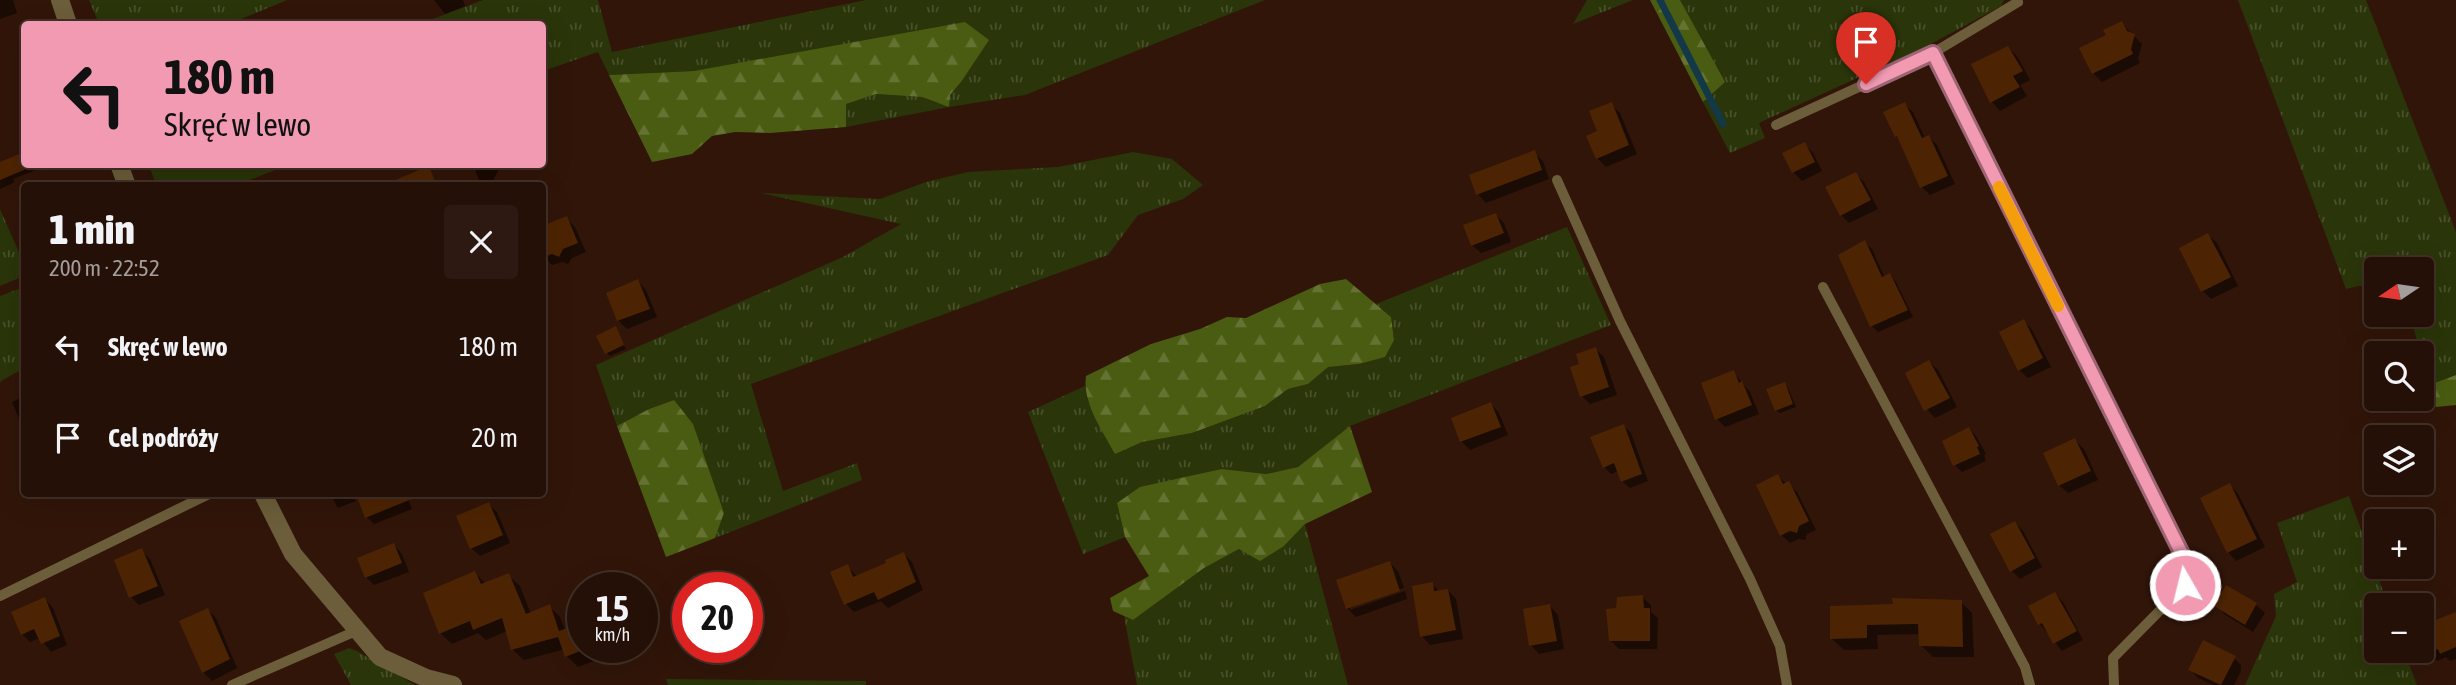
<!DOCTYPE html>
<html lang="pl">
<meta charset="utf-8">
<style>
:root{--surface:#251007;--page:#2d1911;--text:#f1f3f6;--muted:#a39d9b;--line:#423028}
body{margin:0;font-family:"Asap Condensed",sans-serif;background:var(--page);color:var(--text);height:100vh;display:flex;flex-direction:column;font-size:26px;white-space:nowrap}
*{box-sizing:border-box;margin:0}
p{font-size:23px;color:var(--muted)}
.icon{flex:none;width:38px;height:38px;fill:none;stroke:currentColor;stroke-width:2;stroke-linecap:round;stroke-linejoin:round}
.map{position:relative;flex:1;overflow:hidden}
.details{position:absolute;left:21px;top:182px;width:525px;height:315px;display:flex;flex-direction:column;background:var(--surface);border-radius:7px;box-shadow:0 7px 28px #0002,0 0 0 2px var(--line)}
.details>*{flex:none}
.hud{position:absolute;left:21px;top:21px;width:525px;height:147px;border-radius:7px;box-shadow:0 7px 28px #0002,0 0 0 2px var(--line);background:#f19ab2;color:#111;overflow:hidden}
.needle{width:46px;rotate:257deg}
.tools{position:absolute;left:2364px;top:257px;display:grid;gap:14px}
.tools a{display:grid;place-items:center;width:70px;height:70px;border-radius:7px;background:var(--surface);box-shadow:0 7px 28px #0002,0 0 0 2px var(--line);font-size:35px}
.speed{position:absolute;left:567px;top:572px;display:flex;gap:14px;font-size:35px;font-weight:700;text-align:center}
.speed>*{display:grid;place-content:center;width:91px;height:91px;border-radius:50%;background:var(--surface);box-shadow:0 7px 28px #0002,0 0 0 2px var(--line);line-height:1}
.speed small{font-size:18px;font-weight:400}
.speed .limit{border:10px solid #d22;background:#fff;color:#111}
.pin{position:absolute;display:grid;place-items:center;width:60px;height:60px;color:#fff;margin:-72px -30px;border-radius:50% 50% 50% 0;rotate:-45deg;box-shadow:0 0 7px #0007}
.pin .icon{rotate:45deg}
.me{position:absolute;width:77px;margin:-38px;rotate:352deg;stroke-linejoin:round;filter:drop-shadow(0 0 5px #0008)}
.turn{display:flex;align-items:center;gap:24px;height:147px;padding:0 28px;font-size:32px}
.turn .icon{width:91px;height:91px;stroke-width:2.5}
.turn b{display:block;font-size:49px;line-height:60px}
.round{display:grid;place-items:center;flex:none;width:74px;height:74px;border-radius:7px;background:var(--page)}
.headline{display:flex;align-items:center;justify-content:space-between;height:119px;padding:0 28px}
h1{font-size:42px;font-weight:800;line-height:52px}
ul{padding:0;list-style:none}
li{display:flex;align-items:center;gap:21px;height:91px;padding:0 28px}
li div{flex:1}
li b{display:block;font-size:26px}
li em{font-style:normal}
.map>svg:first-child{display:block}
.grass{fill:url(#grass-tufts)}
.forest{fill:url(#forest-firs)}
.shadow{fill:#0007}
.lines{fill:none;stroke-linecap:round;stroke-linejoin:round}
.stream{stroke:#133847;stroke-width:7}
.building{fill:#4d2403}
.lane{stroke:#6c5e3a;stroke-width:10}
.street{stroke:#6c5e3a;stroke-width:18}
.route-casing{stroke:#9d6474;stroke-width:18}
.route{stroke:#f19ab2;stroke-width:12}
.slow{stroke:#f59e0b;stroke-width:12}
</style>
<div class="map">
<svg width="2456" height="685" viewBox="0 0 2456 685">
<defs>
<pattern id="grass-tufts" width="24" height="20" patternUnits="userSpaceOnUse" patternTransform="scale(1.75)"><rect width="24" height="20" fill="#2a3509"/><path d="M3 7l-1-3M5 7V3M7 7l1-3M15 17l-1-3M17 17v-4M19 17l1-3" fill="none" stroke="#49512c"/></pattern>
<pattern id="forest-firs" width="22" height="20" patternUnits="userSpaceOnUse" patternTransform="scale(1.75)"><rect width="22" height="20" fill="#4a5c11"/><path d="M5 1l3.5 6h-7zM16 11l3.5 6h-7z" fill="#647232"/></pattern>
</defs>
<rect width="100%" height="100%" fill="#311509"/>
<path class="grass" d="M89,0H287L229,24H99Z
M483,0H598L612,52L866,0H1265L1025,95L949,107L846,127L845,104L876,94L922,97L937,103L950,95L961,82L795,54L694,71L609,75L598,52L543,71L542,24H420Z
M1587,0H1633L1573,24Z
M1680,0H2004L2001,6L1929,45L1759,123L1765,138L1730,153L1703,102L1724,82Z
M2238,0H2366L2456,232V375L2429,385L2410,315H2422V270H2376V282L2346,289Z
M1133,152L1172,159L1203,185L1183,199L1138,215L1108,255L751,384L783,491L857,463L862,480L715,538L724,513L712,481L674,400L649,409L617,426L596,365L843,257L901,224L761,193L880,199L926,182L968,172L1058,167Z
M149,165V164L288,165L237,185H156Z
M0,209L24,264V276L0,286Z
M1567,227L1611,325L1350,426L1298,467L1266,474L1222,469L1117,504L1125,537L1083,554L1028,412L1085,386L1088,401L1115,453L1142,442L1192,433L1265,406L1288,389L1308,384L1327,367L1359,364L1394,340L1391,317L1376,304Z
M24,287V375L19,371L1,381L0,384V296Z
M2349,496L2388,605L2376,606V651H2404L2417,685H2245L2276,616L2274,594L2297,582L2277,523Z
M1305,524L1348,685H1137L1124,616L1133,620L1204,568L1239,549L1284,546Z
M349,648L357,651L415,685H351L334,654Z
M666,679L866,681V685H668Z"/>
<path class="forest" d="M1650,0H1680L1725,82L1703,102Z
M965,22L989,40L961,82L950,95L949,107L922,97L876,94L846,104V127L770,133L735,132L712,136L692,154L652,162L609,75L694,71Z
M1346,279L1391,317L1394,340L1385,357L1359,364L1328,367L1308,384L1288,389L1265,406L1192,433L1142,442L1115,454C1103,431 1082,403 1086,376L1151,344L1200,329L1227,317L1246,318L1320,284Z
M2456,375V405L2436,407L2429,385Z
M674,400L693,424L724,513L715,538L666,557L617,426L649,409Z
M1350,426L1372,492L1305,524L1284,546L1260,561L1239,549L1204,568L1133,620L1113,611L1110,598L1149,576L1125,537L1117,503L1140,487L1185,477L1222,469L1266,474L1298,467Z"/>
<path class="shadow" d="M0,0H13L17,13L0,19Z
M434,0H463L465,6L445,14Z
M286,20L295,24H274Z
M2121,23L2142,44L2138,59L2140,63L2102,82L2093,73L2108,36Z
M2008,48L2017,56L2030,80L2020,85L2027,96L2000,111L1992,102L1973,65Z
M1611,104L1620,113L1637,154L1606,167L1597,158Z
M1904,104L1913,112L1925,138L1929,137L1937,145L1955,184L1930,195L1922,187L1901,141L1896,136Z
M1805,144L1813,153L1822,171L1802,181L1793,172L1785,154Z
M24,150V164H51L13,179L15,182L0,189V164L22,155L21,151Z
M1534,153L1543,161L1549,179L1486,203L1478,194L1471,176Z
M473,164H502L490,186H483L480,183Z
M1856,174L1864,182L1878,209L1849,223L1841,215Z
M1496,215L1504,223L1511,242L1481,253L1472,245Z
M566,218L575,227L586,252L572,258L568,264L562,262L552,265L544,257Z
M2208,235L2217,243L2238,286L2211,299L2203,291Z
M1865,243L1872,249L1885,278L1890,275L1896,282L1913,317L1878,332L1872,326Z
M638,281L646,290L657,317L627,329L619,321L608,294Z
M2024,321L2032,330L2051,367L2028,378L2019,370Z
M615,329L626,349L610,356L606,352Z
M1595,349L1604,357L1617,395L1590,404L1582,396V365Z
M1929,362L1938,370L1957,407L1935,418L1927,409Z
M1733,372L1750,392L1759,414L1725,427L1717,419Z
M1784,384L1788,388L1796,407L1780,413L1776,410Z
M24,396V431L12,402Z
M1491,404L1499,413L1508,435L1470,450L1462,442L1453,419Z
M1624,426L1631,433L1648,481L1630,488L1622,481L1618,471L1611,474L1604,467Z
M1969,429L1976,436L1986,454L1984,455L1986,461L1962,472L1955,465Z
M2075,440L2084,449L2098,480L2068,493L2059,485Z
M1777,476L1797,492L1816,530L1807,534L1805,540L1799,539L1790,543L1781,535Z
M2230,485L2238,494L2265,547L2236,561L2228,552Z
M330,494H353L356,501L338,508Z
M358,494H406L412,509L374,524L367,517Z
M488,504L497,512L510,543L480,556L471,548Z
M2015,523L2023,531L2042,567L2020,579L2012,571Z
M394,545L402,554L409,572L374,585L366,577Z
M141,550L150,559L165,595L139,605L131,597Z
M904,554L912,562L923,590L888,608L881,601L854,612L846,604L847,566L857,577L888,564Z
M1390,563L1398,571L1404,588L1350,606V610L1405,591L1407,599L1356,617L1347,608Z
M475,573L486,584L508,575L520,586L531,614L549,606L560,617L565,630L583,648H607L610,655L578,667L567,656L565,649L524,660L512,649L507,631L486,640L478,633L452,644L440,633Z
M1432,584L1440,592L1448,590L1456,599L1463,639L1430,645L1422,636Z
M2227,587L2256,605L2265,613L2253,632L2224,614L2216,605Z
M2055,594L2063,602L2083,640L2062,651L2039,623Z
M1642,597L1651,605V612L1658,618L1657,649H1619L1611,641L1618,609Z
M45,599L53,608L67,645L51,652L40,638L30,642L22,634Z
M1961,602L1972,613L1974,657H1933L1921,645L1920,634L1877,635L1878,649L1844,650L1832,639L1831,608Z
M1550,606L1558,615L1564,649L1539,654L1531,645Z
M208,610L216,618L237,668L212,681L203,672Z
M2456,613V659L2450,661L2446,657L2437,661L2429,652L2422,635V627Z
M2232,656L2241,665V671L2234,685H2213L2198,678L2190,669Z"/>
<g class="lines">
<path class="stream" d="M1660,0L1723,124"/>
</g>
<path class="building" d="M2122,21L2127,31L2135,34L2131,49L2133,54L2092,74L2079,48L2106,35L2103,30Z
M2008,46L2023,71L2013,76L2020,87L1990,103L1971,64Z
M1612,102L1629,145L1596,159L1586,136L1597,131L1589,111Z
M1905,102L1922,138L1929,135L1948,176L1920,188L1897,136L1895,137L1883,112Z
M1805,142L1815,162L1792,173L1782,153Z
M1535,150L1542,170L1476,195L1469,175Z
M24,152V170L0,180V162Z
M429,166L437,186H383V185Z
M1856,172L1871,200L1840,216L1825,187Z
M1496,213L1504,233L1471,246L1463,225Z
M567,216L578,243L563,249L559,257L552,254L542,258V226Z
M2208,233L2231,277L2201,292L2179,248Z
M1865,240L1882,277L1890,273L1908,310L1870,327L1838,255Z
M638,279L650,309L617,321L606,293Z
M2024,319L2043,358L2018,371L1999,332Z
M616,326L624,345L605,354L596,336Z
M1596,347L1609,387L1580,397L1570,367L1579,364L1576,354Z
M1929,360L1950,398L1924,411L1905,373Z
M1734,370L1739,383L1742,381L1752,405L1715,420L1701,383Z
M1785,382L1793,404L1775,411L1766,389Z
M1491,402L1501,427L1460,442L1451,418Z
M1624,424L1642,474L1621,482L1614,463L1603,468L1590,437Z
M1969,427L1979,446L1977,447L1980,454L1953,466L1942,441Z
M2075,438L2091,471L2058,486L2043,453Z
M1778,474L1783,484L1789,481L1809,521L1799,526L1797,533L1790,531L1780,536L1756,485Z
M2230,483L2257,539L2227,553L2200,498Z
M356,494H424L365,518Z
M489,502L503,535L470,549L456,516Z
M2015,521L2035,558L2010,572L1990,534Z
M394,543L402,563L365,578L357,558Z
M142,548L158,586L129,598L114,560Z
M904,552L916,582L878,600L874,592L844,605L830,572L848,564L853,577L886,563L885,560Z
M1390,561L1400,591L1346,609L1336,580Z
M475,571L481,584L509,573L526,614L550,604L559,631L583,622V650L565,657L558,637L511,650L502,618L473,630L470,621L439,634L423,593Z
M1433,582L1434,591L1448,589L1456,630L1420,637L1412,586Z
M2226,585L2257,603L2245,625L2214,606Z
M2055,592L2077,631L2053,644L2042,623L2038,625L2028,606Z
M1643,595L1644,608H1650V641H1609L1606,609L1616,608L1617,597Z
M45,597L60,636L41,644L34,629L21,635L11,612Z
M1892,598L1962,600L1963,647L1919,646L1918,624L1867,625V638L1830,639V606L1893,604Z
M1550,604L1557,641L1529,646L1523,609Z
M208,608L230,659L202,673L179,621Z
M2456,612V647L2440,654L2438,649L2428,653L2422,640V625Z
M2203,640L2236,656L2221,685L2188,670Z"/>
<g class="lines">
<path class="lane" d="M1933,53L2184,558L2185,585L2113,658L2114,685
M1776,125L1933,53L2018,2L2017,0
M1557,180L1620,321L1750,579L1780,646L1787,685
M1823,287L2025,667L2030,685
M0,596L209,494
M232,685L356,631"/>
<path class="street" d="M60,0L68,24
M119,164L127,186
M263,494L293,554L380,657L426,678L453,685"/>
</g>
<g class="lines">
<defs>
<path id="route" d="M1866,84L1933,53L2184,558L2185,585"/>
</defs>
<use href="#route" class="route-casing"/>
<use href="#route" class="route"/>
<path class="slow" d="M1999,187L2058,306"/>
</g>
</svg>
<div class="tools">
<a><svg class="needle" viewBox="-14 -14 28 28"><path d="M0-13l5 13h-10z" fill="#e53935"/><path d="M0 13l5-13h-10z" fill="#a39d9b"/></svg></a>
<a><svg class="icon" aria-label="search" viewBox="0 0 24 24"><circle cx="10" cy="10" r="6"/><path d="M15 15l6 6"/></svg></a>
<a><svg class="icon" aria-label="layers" viewBox="0 0 24 24"><path d="M12 4l9 5-9 5-9-5zM3 14l9 5 9-5"/></svg></a>
<a>+</a>
<a>−</a>
</div>
<div class="speed"><div>15<small>km/h</small></div><div class="limit">20</div></div>
<div class="pin" style="left:1866px;top:84px;background:#d93025"><svg class="icon" aria-label="arrive" viewBox="0 0 24 24"><path d="M6 21V4h12l-3 4 3 4H6"/></svg></div>
<svg class="me" style="left:2185px;top:585px" viewBox="-20 -20 40 40"><circle r="17" fill="#f19ab2" stroke="#fff" stroke-width="3"/><path d="M0-11L8 9 0 5-8 9z" fill="#fff"/></svg>
<div class="hud">
<div class="turn"><svg class="icon" aria-label="left" viewBox="0 0 24 24"><path d="M17 20v-9H6M10 6l-5 5 5 5"/></svg><div><b>180 m</b>Skręć w lewo</div></div>
</div>
<section class="details">
<div class="headline"><div><h1>1 min</h1><p>200 m · 22:52</p></div><a class="round"><svg class="icon" aria-label="close" viewBox="0 0 24 24"><path d="M6 6l12 12M18 6L6 18"/></svg></a></div>
<ul>
<li><svg class="icon" aria-label="left" viewBox="0 0 24 24"><path d="M17 20v-9H6M10 6l-5 5 5 5"/></svg><div><b>Skręć w lewo</b></div><em>180 m</em></li>
<li><svg class="icon" aria-label="arrive" viewBox="0 0 24 24"><path d="M6 21V4h12l-3 4 3 4H6"/></svg><div><b>Cel podróży</b></div><em>20 m</em></li>
</ul>
</section>
</div>
